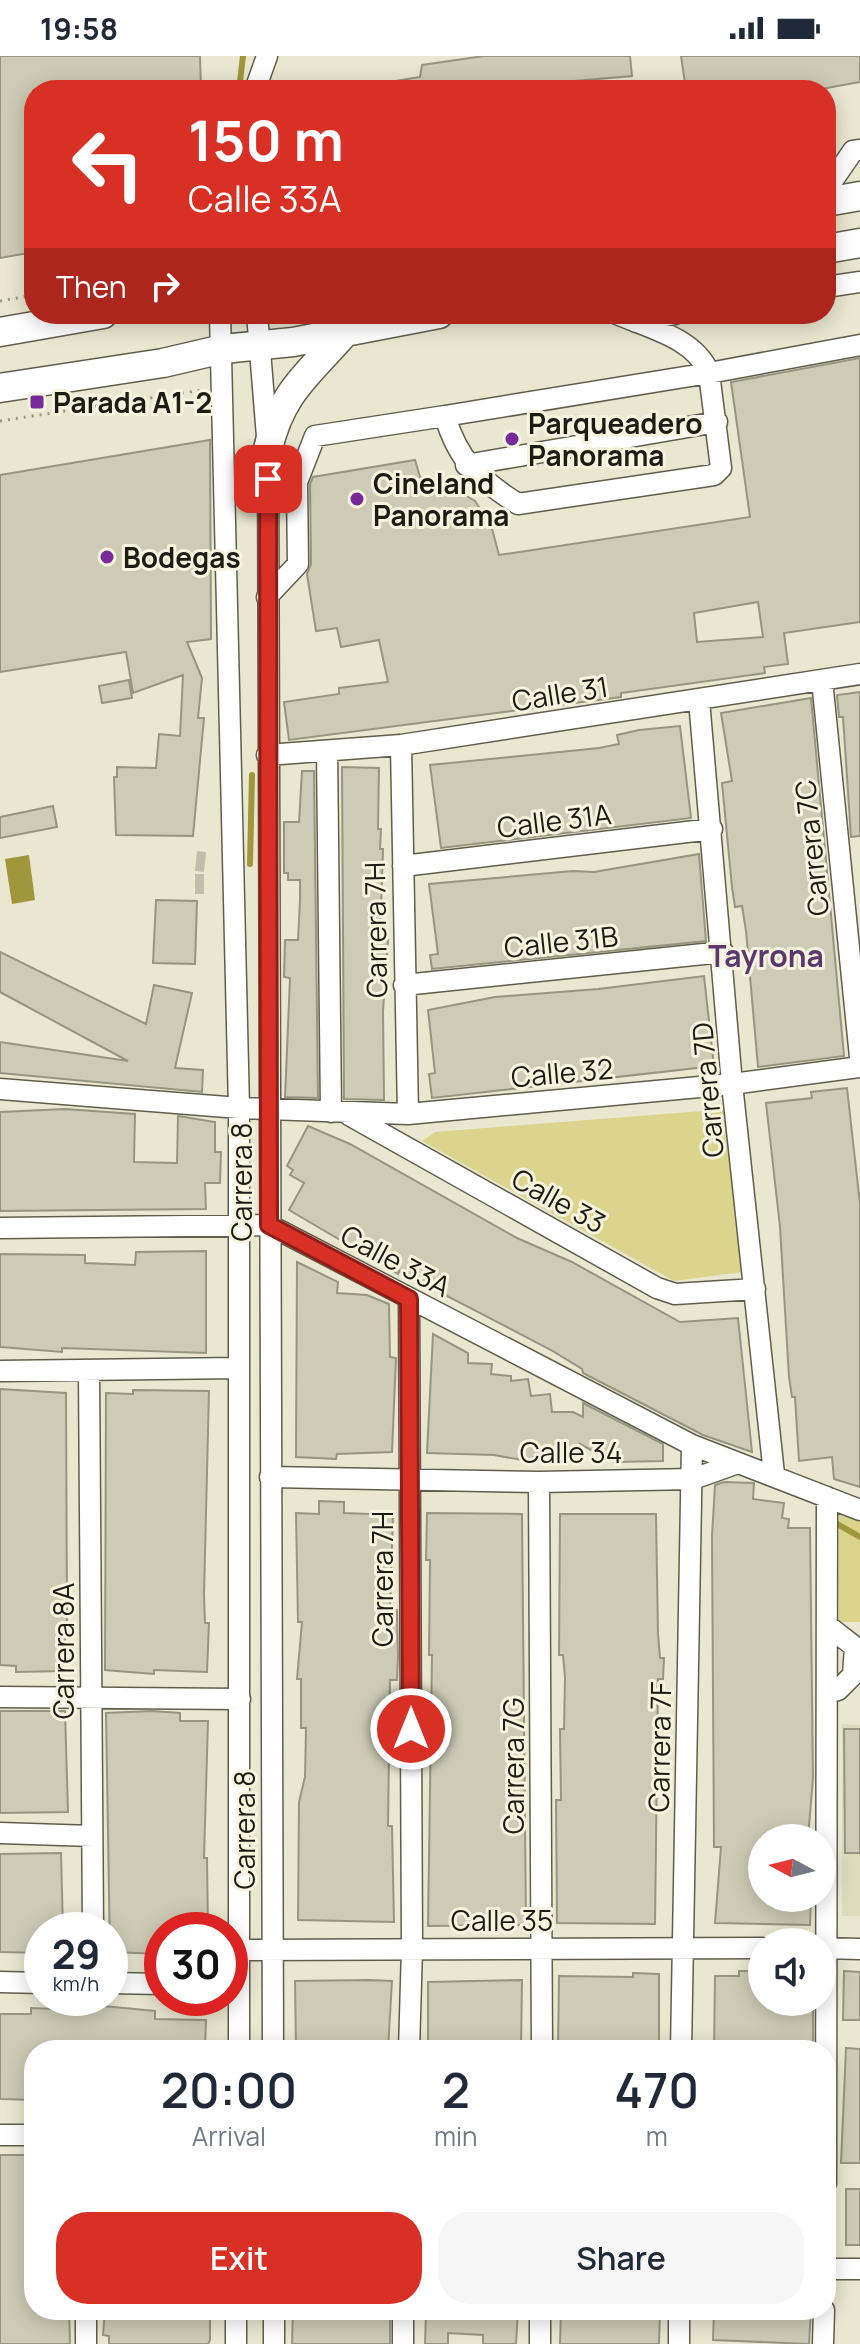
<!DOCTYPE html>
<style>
:root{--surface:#fff;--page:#f6f6f7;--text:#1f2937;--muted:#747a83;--accent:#d93025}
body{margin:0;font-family:Manrope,sans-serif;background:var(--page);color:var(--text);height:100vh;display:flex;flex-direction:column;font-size:30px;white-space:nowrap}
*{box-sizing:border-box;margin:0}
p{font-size:26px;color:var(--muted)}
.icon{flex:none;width:44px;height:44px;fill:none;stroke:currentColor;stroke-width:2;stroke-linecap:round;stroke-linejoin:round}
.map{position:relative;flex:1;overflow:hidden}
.side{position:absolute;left:24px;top:1984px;width:812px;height:280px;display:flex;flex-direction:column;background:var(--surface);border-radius:32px;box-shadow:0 4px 20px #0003}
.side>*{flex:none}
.guide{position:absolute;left:24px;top:24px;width:812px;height:244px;border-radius:32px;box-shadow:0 4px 20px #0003;background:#d93025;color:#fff;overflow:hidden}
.needle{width:52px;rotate:277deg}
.fabs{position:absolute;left:748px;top:1768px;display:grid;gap:16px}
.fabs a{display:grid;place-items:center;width:88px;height:88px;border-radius:50%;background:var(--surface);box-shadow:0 4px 20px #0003;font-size:40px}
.speed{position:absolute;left:24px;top:1856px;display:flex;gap:16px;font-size:40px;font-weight:700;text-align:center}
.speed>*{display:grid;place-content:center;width:104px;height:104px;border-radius:50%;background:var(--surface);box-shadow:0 4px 20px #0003;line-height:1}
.speed small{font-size:20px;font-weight:400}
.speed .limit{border:12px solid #d22;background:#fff;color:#111}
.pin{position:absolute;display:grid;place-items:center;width:68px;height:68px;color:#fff;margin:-34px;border-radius:16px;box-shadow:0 4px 12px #0006}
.me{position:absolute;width:88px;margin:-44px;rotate:0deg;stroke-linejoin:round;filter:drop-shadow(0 0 6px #0008)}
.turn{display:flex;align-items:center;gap:28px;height:168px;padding:0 32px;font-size:36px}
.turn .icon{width:104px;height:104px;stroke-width:2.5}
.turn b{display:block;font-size:56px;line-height:68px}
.then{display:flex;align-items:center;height:76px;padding:0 32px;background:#0003;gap:16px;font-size:30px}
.eta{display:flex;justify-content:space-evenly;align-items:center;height:136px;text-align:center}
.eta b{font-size:48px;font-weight:600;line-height:56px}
.primary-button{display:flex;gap:16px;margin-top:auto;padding:16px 32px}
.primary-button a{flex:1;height:92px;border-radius:32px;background:var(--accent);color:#fff;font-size:32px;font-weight:600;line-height:92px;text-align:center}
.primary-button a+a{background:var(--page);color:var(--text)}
.status{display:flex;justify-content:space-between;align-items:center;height:56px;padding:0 40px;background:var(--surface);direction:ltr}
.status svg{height:22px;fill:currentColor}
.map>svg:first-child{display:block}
.built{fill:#dddabd}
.green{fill:#dbd48d}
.water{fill:#a0963b}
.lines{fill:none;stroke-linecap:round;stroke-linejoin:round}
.stream{stroke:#a0963b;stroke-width:6}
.building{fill:#cdcbb5;stroke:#969580;stroke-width:2;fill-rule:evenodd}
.minor-tunnel{stroke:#c0beaa;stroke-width:20;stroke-dasharray:20 10;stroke-linecap:butt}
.minor-casing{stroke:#605e4b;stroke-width:23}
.highway-casing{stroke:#605e4b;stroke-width:31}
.path{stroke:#989786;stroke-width:3;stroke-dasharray:2 6;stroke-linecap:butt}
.minor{stroke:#fff;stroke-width:20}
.highway{stroke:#fff;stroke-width:28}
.route-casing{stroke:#8d1f18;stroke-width:20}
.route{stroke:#d93025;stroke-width:14}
.poi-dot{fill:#78299b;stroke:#f6f4de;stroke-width:3}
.labels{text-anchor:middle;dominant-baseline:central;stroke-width:6;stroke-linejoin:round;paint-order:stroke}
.poi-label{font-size:28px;font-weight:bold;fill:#1c1c14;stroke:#f6f4de;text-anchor:start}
.street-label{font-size:28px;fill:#1c1c14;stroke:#f6f4de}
.neighbourhood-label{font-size:30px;font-weight:bold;fill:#5c376f;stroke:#f6f4de}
</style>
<div class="status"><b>19:58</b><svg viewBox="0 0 49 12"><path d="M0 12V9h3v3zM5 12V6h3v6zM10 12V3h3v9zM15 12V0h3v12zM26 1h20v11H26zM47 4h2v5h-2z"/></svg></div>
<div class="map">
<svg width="860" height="2288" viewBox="0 0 860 2288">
<rect width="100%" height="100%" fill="#e9e7d0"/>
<path class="built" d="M842,1668L860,1669V1860H842Z"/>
<path class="green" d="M728,1053L743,1216L674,1225L422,1085L435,1076Z
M839,1459L860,1465V1566H839Z"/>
<path class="water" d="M29,799L35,844L12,848L5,803Z"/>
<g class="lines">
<path class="stream" d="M239,34L243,0
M250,808L252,719
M832,1465L860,1481"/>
</g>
<path class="building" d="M0,0H200L201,34H34V196L0,202Z
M484,0H630L632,20L563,26L564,34H390L389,26L420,21L422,9Z
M681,0H860V26L816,34H686Z
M860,302V566L784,577L788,608L764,611L765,617L621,637V641L582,646L289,684L284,646L339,638V632L388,626L379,584L341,591L337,572L316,575L307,518L311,508L310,428L313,421L415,404L420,421L439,424L475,445L491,469L499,499L750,461L731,326ZM758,546L763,581L697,586L694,557Z
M210,384L211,583L187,586L202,622L198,662H204L193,780L116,779L114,721H117V711L156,712L159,678L180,680L183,619L133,637L126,596L0,616V419Z
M129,624L132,642L102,647L99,630Z
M860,636V780L851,781L843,661H839L837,639Z
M811,642L844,1000L758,1011L746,875L742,850L735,851L732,831L722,727L732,725L721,657Z
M680,670L691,762L441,792L430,709L599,692L619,688L617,679L639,674Z
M342,711L379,712L378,773H381L380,793H383L380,884H388L383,955L384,1044L344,1043Z
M302,715H314L318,1042L285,1041L290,922L284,921L285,884H298L300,844V824H288V817H284V766H299Z
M53,750L57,771L0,782V761Z
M699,798L706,885L432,913L430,899L438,898L429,828L573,815L594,816Z
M156,844L197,845L195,908L153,907Z
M0,896L146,968L154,929L192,937L175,1012L203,1014L202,1036L0,1017V986L128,1005L0,936Z
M704,920L714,1010L432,1042L429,1018L435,1017L428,954L495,941L598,933Z
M847,1032L860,1148V1431L834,1423L832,1401L799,1405L795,1341H792L789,1321L780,1171L766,1047L812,1042L811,1036Z
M65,1053L135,1058L134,1106L177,1107L178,1060L215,1066V1096H221L220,1127H205L206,1153L0,1155V1056Z
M308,1070L350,1088L517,1182L572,1206L680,1266L738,1262L752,1396L703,1379L583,1317L582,1313L551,1294L399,1215L398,1218L289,1154L304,1127L290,1119L293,1114L287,1110Z
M206,1195V1297L62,1292V1296L0,1291V1198L85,1199V1207L135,1209L136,1196Z
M297,1206L338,1226L337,1237L367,1239L389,1248L390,1301L396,1302L392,1396L337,1398L336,1403L296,1401Z
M433,1278L468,1297V1307L492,1308L491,1318L511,1320V1325L528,1323L531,1340L550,1338L552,1356H573L583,1361V1347L663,1388V1405L614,1406L580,1388L581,1398L533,1401V1406L494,1399L427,1397Z
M0,1333L66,1337L67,1563L62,1615L16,1616V1610L0,1609Z
M133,1334L209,1335L204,1539L205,1567H209L207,1616L154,1614V1618L105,1614L106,1337L133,1338Z
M724,1426L754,1427L753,1443L784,1447L782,1462L789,1463L788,1472H810L813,1722L808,1782H761V1819L762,1842H811L810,1869L715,1867L721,1791H714L712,1480L715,1429Z
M319,1445L344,1446V1457L393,1459L390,1553L397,1554L398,1600L397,1624H390L388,1770H392L394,1866L298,1864L299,1746L305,1721L306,1672H301V1623H297L302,1566H298L296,1457L319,1458Z
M427,1457L522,1458L526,1869L428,1870L432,1599H429L430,1504H426Z
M560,1458H656L658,1577L660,1602H664L663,1623H658L655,1868L557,1867L556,1744H561L560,1673H564L565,1622L563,1599H559Z
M0,1655H65L68,1756L0,1757Z
M152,1655L180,1657V1665H208L204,1802H207L208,1874H162V1898L110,1896L106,1657Z
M844,1673H860V1797H845Z
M61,1797L63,1874H42V1897L0,1896V1798Z
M739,1915H762V1946H813V1994H714L715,1920H739Z
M844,1915L860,1916V1964H843Z
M633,1917L659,1918V1994H558L559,1920L633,1921Z
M369,1924L392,1925L388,1994H296L295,1925Z
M522,1924L521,1994H428V1926Z
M103,1950L155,1955V1963L206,1964L205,1994H34V2044L0,2043V1958H31V1952L81,1954V1951Z
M846,1992L860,1993V2107H841Z
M0,2099H34V2254H69L70,2288H0Z
M846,2133H860V2189H846Z
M105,2254L153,2257V2261L210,2263V2284L208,2288H109V2280L103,2279Z
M293,2254H390V2288H292Z
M426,2254H518L516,2288H483V2279L448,2277V2288H425Z
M561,2254H660L659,2288H560Z
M714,2254H811L809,2288L713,2284Z"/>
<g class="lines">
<path class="minor-tunnel" d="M196,805L205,806
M195,828H204"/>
<defs>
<path id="minor" d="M255,34L267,0
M826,134L853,95L860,94
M826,231L860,226
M220,258L239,1052V1994
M257,258L268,393L273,1994
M636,266L675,258
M445,360L709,317C695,282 649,272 617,258
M466,409L717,366
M267,541L298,508L297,426L315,380L445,360C458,405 479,423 518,448L714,419L721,412L709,317L860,289
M822,624L860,1001
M699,644L732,1028L774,1418
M401,689L408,1058
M327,695L331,1056
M267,699L401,689L860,618
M403,810L712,773
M404,929L723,896
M0,1033L239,1052L408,1058L732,1028L860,1011
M349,1059L657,1232L675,1238L755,1233
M0,1172L269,1169L692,1389L860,1454
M0,1315L237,1312
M89,1315L93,1874
M270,1421L539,1426L693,1423L738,1407
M539,1426L542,1994
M828,1570L855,1591L853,1619L838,1634L828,1637
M0,1641L240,1643
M0,1777L92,1780
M822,1892L860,1893
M242,1894L762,1892
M0,1926L42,1927
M110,1927L162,1928
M409,1994L412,1892L409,1243
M681,1994L692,1389
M0,2079H34
M826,2127L827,1441
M826,2213H860
M403,2254V2288
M540,2254V2288
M679,2254V2288
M86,2288V2254
M236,2288V2254
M274,2288V2254
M823,2288L824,2254"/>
<path id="highway" d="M826,146L860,140
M826,193L860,187
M0,276L103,258
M0,332L163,307L223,293L293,286L439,258
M268,393C281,335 311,316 347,274"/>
</defs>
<use href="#minor" class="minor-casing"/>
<use href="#highway" class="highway-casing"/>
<path class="path" d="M0,245L34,239
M0,365L202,334"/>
<use href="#minor" class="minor"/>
<use href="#highway" class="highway"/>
</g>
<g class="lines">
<defs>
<path id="route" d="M268,423L269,1169L409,1243L411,1673"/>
</defs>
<use href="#route" class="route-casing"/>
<use href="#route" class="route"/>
</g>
<g class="poi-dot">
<rect x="29" y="338" width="16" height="16" rx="4"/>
<circle cx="512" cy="383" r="8"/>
<circle cx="357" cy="443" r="8"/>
<circle cx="107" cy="501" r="8"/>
</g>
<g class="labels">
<g class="poi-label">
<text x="53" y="346">Parada A1-2</text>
<text x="528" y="367">Parqueadero<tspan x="528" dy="32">Panorama</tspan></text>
<text x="373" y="427">Cineland<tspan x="373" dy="32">Panorama</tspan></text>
<text x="123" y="501">Bodegas</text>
</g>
<g class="street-label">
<text transform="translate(560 637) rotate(-9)">Calle 31</text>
<text transform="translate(554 764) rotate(-7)">Calle 31A</text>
<text transform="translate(811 792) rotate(-96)">Carrera 7C</text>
<text transform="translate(375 874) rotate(-91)">Carrera 7H</text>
<text transform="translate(561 885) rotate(-6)">Calle 31B</text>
<text transform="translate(562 1016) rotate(-5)">Calle 32</text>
<text transform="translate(707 1034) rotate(-95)">Carrera 7D</text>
<text transform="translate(241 1126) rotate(-90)">Carrera 8</text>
<text transform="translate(559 1144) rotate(29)">Calle 33</text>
<text transform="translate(396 1204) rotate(28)">Calle 33A</text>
<text x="571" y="1396">Calle 34</text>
<text transform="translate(382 1523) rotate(-90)">Carrera 7H</text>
<text transform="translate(63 1595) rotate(-90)">Carrera 8A</text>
<text transform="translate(659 1691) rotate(-89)">Carrera 7F</text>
<text transform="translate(513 1710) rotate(-90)">Carrera 7G</text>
<text transform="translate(244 1774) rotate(-90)">Carrera 8</text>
<text x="502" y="1864">Calle 35</text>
</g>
<g class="neighbourhood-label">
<text x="766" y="899">Tayrona</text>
</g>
</g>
</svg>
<div class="fabs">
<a><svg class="needle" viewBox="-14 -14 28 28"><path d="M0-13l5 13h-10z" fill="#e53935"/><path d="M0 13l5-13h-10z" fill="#747a83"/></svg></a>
<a><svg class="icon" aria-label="sound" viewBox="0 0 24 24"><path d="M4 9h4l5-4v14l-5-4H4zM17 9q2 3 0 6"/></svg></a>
</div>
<div class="speed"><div>29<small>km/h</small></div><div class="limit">30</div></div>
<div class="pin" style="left:268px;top:423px;background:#d93025"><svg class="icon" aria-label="arrive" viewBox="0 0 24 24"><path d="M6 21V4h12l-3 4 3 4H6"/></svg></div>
<svg class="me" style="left:411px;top:1673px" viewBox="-20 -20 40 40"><circle r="17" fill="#d93025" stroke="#fff" stroke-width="3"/><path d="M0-11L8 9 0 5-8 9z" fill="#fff"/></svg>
<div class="guide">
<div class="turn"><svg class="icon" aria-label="left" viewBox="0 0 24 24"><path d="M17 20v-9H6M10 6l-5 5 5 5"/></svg><div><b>150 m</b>Calle 33A</div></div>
<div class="then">Then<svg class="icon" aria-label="right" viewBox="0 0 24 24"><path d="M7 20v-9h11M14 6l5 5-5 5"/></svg></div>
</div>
<section class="side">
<div class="eta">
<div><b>20:00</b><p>Arrival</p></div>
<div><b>2</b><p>min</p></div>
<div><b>470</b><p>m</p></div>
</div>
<div class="primary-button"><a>Exit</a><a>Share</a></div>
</section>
</div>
